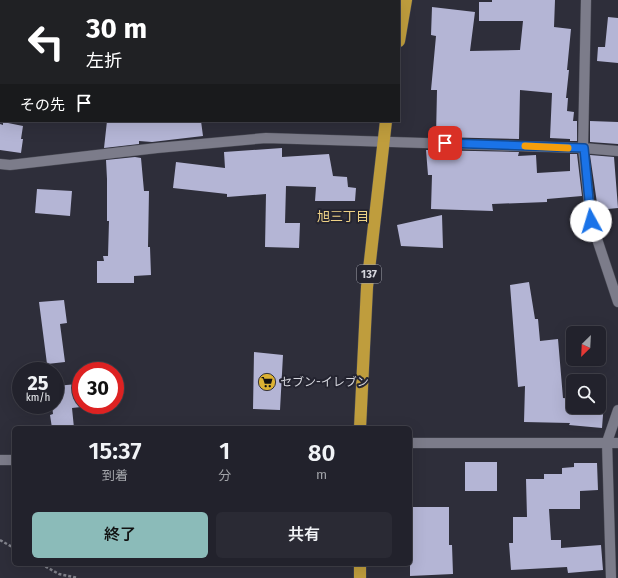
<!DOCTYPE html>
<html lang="ja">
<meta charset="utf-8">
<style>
:root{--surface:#22222c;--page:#2a2a34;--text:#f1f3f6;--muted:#a2a4a9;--line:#3f3f48;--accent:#8bbbb9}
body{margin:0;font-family:"Fira Sans","Noto Sans JP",sans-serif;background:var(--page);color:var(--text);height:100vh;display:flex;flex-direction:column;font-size:15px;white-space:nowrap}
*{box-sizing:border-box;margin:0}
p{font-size:13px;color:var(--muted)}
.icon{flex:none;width:22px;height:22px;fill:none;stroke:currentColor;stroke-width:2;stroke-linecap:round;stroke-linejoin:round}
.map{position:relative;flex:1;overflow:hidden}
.drawer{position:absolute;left:12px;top:426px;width:400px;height:140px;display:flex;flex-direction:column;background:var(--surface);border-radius:6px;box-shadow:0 4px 16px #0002,0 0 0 1px var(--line)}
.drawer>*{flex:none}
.top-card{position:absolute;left:0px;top:0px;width:400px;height:122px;box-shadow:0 4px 16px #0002,0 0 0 1px var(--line);background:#202124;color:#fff;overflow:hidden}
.needle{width:26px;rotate:204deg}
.tools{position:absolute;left:566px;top:326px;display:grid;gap:8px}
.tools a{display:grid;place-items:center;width:40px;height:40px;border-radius:6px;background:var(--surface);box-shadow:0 4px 16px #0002,0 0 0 1px var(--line);font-size:20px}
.speed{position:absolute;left:12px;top:362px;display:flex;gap:8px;font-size:20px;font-weight:700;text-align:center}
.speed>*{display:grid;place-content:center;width:52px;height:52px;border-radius:50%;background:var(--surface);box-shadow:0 4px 16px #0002,0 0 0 1px var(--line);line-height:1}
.speed small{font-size:10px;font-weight:400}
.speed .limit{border:6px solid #d22;background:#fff;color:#111}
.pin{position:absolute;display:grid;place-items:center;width:34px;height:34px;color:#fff;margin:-17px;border-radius:8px;box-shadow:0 2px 6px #0006}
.me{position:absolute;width:44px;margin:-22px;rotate:354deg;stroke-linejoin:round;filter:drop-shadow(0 0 3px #0008)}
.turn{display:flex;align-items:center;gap:14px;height:84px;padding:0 20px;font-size:18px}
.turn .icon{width:52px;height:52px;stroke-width:2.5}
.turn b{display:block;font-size:28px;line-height:34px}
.then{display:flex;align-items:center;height:38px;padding:0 20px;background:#0003;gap:8px;font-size:15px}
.eta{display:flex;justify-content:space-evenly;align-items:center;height:68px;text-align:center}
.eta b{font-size:24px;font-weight:600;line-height:28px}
.action{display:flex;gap:8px;margin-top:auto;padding:8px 20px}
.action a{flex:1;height:46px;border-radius:6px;background:var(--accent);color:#111;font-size:16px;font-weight:600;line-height:46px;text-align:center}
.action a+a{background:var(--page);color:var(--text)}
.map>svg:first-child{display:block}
.building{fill:#b4b5d5}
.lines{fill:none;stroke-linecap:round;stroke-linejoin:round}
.minor-casing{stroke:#4b4c56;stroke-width:11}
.highway-casing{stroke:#4b4c56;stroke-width:13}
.path{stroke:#83848d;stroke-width:2.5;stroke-dasharray:3 2;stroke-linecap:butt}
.minor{stroke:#7c7c8a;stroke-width:10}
.highway{stroke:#bf9d3d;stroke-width:12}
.route-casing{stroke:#114b97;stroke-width:10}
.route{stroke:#1a73e8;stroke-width:7}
.slow{stroke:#f59e0b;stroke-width:7}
.labels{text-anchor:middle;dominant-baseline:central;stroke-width:4;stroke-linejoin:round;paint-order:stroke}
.shield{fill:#242430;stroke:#a0a1a9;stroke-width:1}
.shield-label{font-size:11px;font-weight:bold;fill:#d5d6dd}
.poi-label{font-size:12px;fill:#d5d6dd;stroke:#242430;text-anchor:start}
.neighbourhood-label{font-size:13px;fill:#efd286;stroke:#242430}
</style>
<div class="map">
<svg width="618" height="578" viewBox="0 0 618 578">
<rect width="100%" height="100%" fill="#2e2e3a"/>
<path class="building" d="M492,0H555L554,27L571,29L567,70H569L566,98H568L567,111L574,112L573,121H577V141H570V139L550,138L552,93L520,90L519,139L436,137L437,90H431L436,36L431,35L432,7L475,12L470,51L520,50L523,21H479V2H492Z
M608,17L618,18V63L597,61L598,47H605Z
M107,121H201L203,136L152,142L139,141V144L104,148Z
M590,121L618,122V144L590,142Z
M3,122L23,126L21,139H23L21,153L0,150V124L3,125Z
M282,148V157L329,154L333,176L347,177L348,187L356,188L355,201H315L316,187L286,186L285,223H300L299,248L265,247L266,194L227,197V194L173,188L176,162L225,168L224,152Z
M426,150L519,152L518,156L536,155L537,173L570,171V154H577L582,196L547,199V202L492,204L493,211L431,209L432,175H428Z
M590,155L614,157L618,208L598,210Z
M135,157L141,158L144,191H149L148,247H150L151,275L134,276V283H97V261H104L103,256H108L109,221H107V179L106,160Z
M37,189L72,191L70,216L35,213Z
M442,215L443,248L401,246L397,225Z
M529,282L535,319H538L540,341L558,339L563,398L573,399V407H599V401L604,402L602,428L569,425L570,423L524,422L525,386L518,387L510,285Z
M64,300L67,323L60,324L65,362L47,364L39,302Z
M254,352L283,355L280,410L253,409Z
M78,384L81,407L72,408L74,428H52L50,415L53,414L52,405H55V386Z
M465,462H497V491H465Z
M574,463H597L598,490L580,491V509H549L551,540H561V548L601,545L603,570L568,573L567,567L511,570L509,543H513V517H527L526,479H544V474H562V468L574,467Z
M410,507H449V545H452L453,574L410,576Z"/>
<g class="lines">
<defs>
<path id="minor" d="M586,0L583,148L591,221L618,302
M0,164L10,165L157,148L266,138L583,148L618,151
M410,443H618
M0,460H14
M611,578L607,442L618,410"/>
<path id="highway" d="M399,41L406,0
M360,428L367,287L386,121
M360,564V578"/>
</defs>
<use href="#minor" class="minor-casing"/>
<use href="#highway" class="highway-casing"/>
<path class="path" d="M0,540L14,548
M41,564L59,574L78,578"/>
<use href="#minor" class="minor"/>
<use href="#highway" class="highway"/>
</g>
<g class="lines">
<defs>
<path id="route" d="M445,143L584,148L591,221"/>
</defs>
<use href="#route" class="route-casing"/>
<use href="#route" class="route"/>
<path class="slow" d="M525,146L568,148"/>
</g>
<defs>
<symbol id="supermarket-disc" viewBox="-11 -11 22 22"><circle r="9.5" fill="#dcb233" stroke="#242430"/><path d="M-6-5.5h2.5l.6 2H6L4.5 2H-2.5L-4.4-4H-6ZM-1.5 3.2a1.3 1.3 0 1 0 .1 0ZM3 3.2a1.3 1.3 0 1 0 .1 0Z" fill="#111"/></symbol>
</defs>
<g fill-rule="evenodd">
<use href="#supermarket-disc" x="257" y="372" width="20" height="20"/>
</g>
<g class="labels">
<rect class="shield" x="357" y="265" width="24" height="18" rx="3"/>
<g class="shield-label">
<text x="369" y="274">137</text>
</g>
<g class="poi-label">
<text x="280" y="382">セブン-イレブン</text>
</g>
<g class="neighbourhood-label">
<text x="343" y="216">旭三丁目</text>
</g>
</g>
</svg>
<div class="tools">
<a><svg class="needle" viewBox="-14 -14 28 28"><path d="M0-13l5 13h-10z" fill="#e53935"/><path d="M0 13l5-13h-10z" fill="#a2a4a9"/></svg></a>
<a><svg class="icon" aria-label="search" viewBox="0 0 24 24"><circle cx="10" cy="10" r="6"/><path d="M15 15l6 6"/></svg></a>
</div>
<div class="speed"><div>25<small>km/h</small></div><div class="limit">30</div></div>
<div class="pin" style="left:445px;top:143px;background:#d93025"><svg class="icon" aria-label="arrive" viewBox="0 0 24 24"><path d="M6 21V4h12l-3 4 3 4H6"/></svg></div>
<svg class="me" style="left:591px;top:221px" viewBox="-20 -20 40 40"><circle r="19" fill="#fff"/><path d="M0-13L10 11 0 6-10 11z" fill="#1a73e8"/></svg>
<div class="top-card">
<div class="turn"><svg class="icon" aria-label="left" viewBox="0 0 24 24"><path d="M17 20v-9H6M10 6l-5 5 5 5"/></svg><div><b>30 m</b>左折</div></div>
<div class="then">その先<svg class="icon" aria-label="arrive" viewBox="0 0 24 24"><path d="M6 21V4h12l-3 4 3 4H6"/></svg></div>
</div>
<section class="drawer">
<div class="eta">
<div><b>15:37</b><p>到着</p></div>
<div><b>1</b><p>分</p></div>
<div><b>80</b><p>m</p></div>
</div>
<div class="action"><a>終了</a><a>共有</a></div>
</section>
</div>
